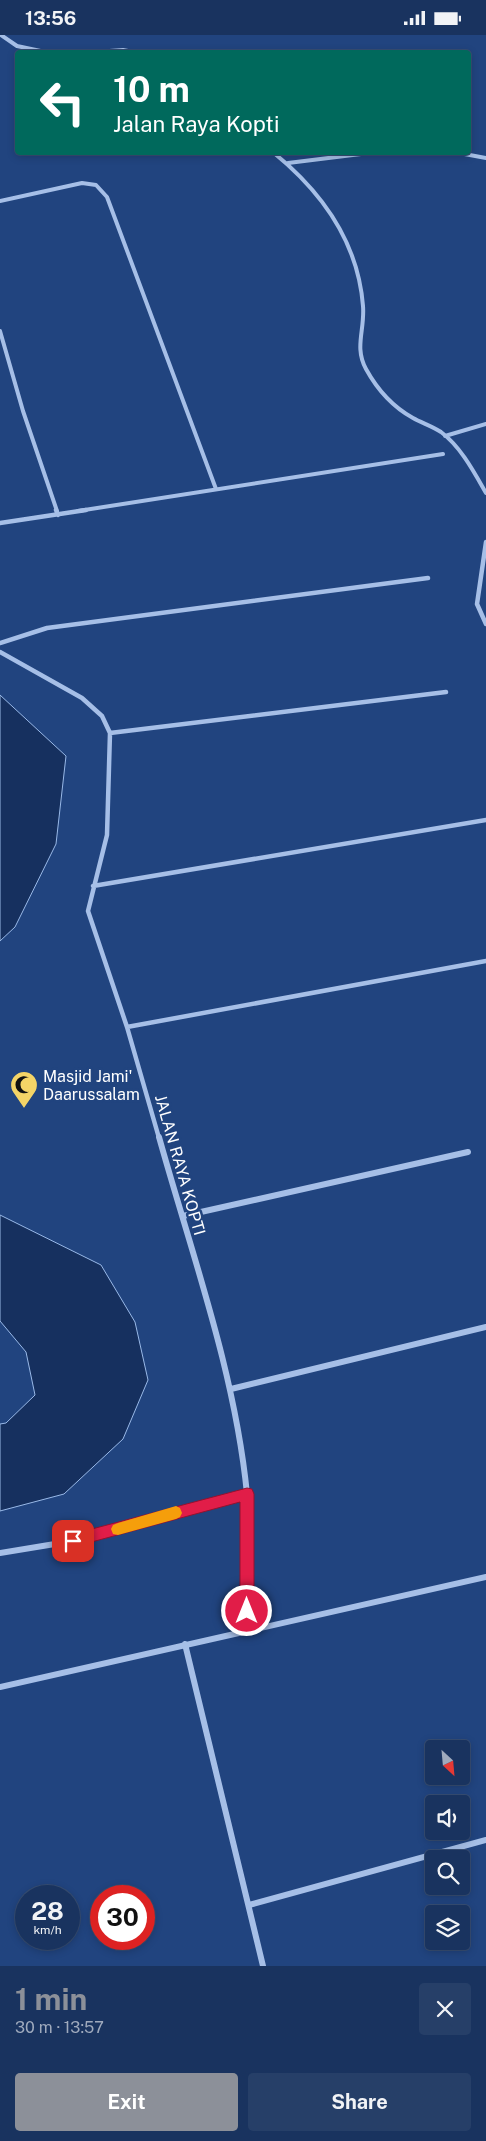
<!DOCTYPE html>
<meta charset="utf-8">
<style>
:root{--surface:#19335f;--page:#263f68;--text:#f1f3f6;--muted:#9faabd;--line:#374e74;--accent:#8c9099}
body{margin:0;font-family:"Public Sans",sans-serif;background:var(--page);color:var(--text);height:100vh;display:flex;flex-direction:column;font-size:19px;white-space:nowrap}
*{box-sizing:border-box;margin:0}
p{font-size:16px;color:var(--muted)}
.icon{flex:none;width:28px;height:28px;fill:none;stroke:currentColor;stroke-width:2;stroke-linecap:round;stroke-linejoin:round}
.map{position:relative;height:1931px;overflow:hidden}
.side{display:flex;flex-direction:column;background:var(--surface);flex:1}
.side>*{flex:none}
.top-card{position:absolute;left:15px;top:15px;width:456px;height:105px;border-radius:5px;box-shadow:0 2px 8px #0003,0 0 0 1px var(--line);background:#00695c;color:#fff;overflow:hidden}
.needle{width:32px;rotate:154deg}
.controls{position:absolute;left:425px;top:1705px;display:grid;gap:10px}
.controls a{display:grid;place-items:center;width:45px;height:45px;border-radius:5px;background:var(--surface);box-shadow:0 2px 8px #0003,0 0 0 1px var(--line);font-size:25px}
.speed{position:absolute;left:15px;top:1850px;display:flex;gap:10px;font-size:25px;font-weight:700;text-align:center}
.speed>*{display:grid;place-content:center;width:65px;height:65px;border-radius:50%;background:var(--surface);box-shadow:0 2px 8px #0003,0 0 0 1px var(--line);line-height:1}
.speed small{font-size:12px;font-weight:400}
.speed .limit{border:8px solid #d22;background:#fff;color:#111}
.pin{position:absolute;display:grid;place-items:center;width:42px;height:42px;color:#fff;margin:-21px;border-radius:10px;box-shadow:0 2px 8px #0006}
.me{position:absolute;width:55px;margin:-28px;rotate:0deg;stroke-linejoin:round;filter:drop-shadow(0 0 4px #0008)}
.turn{display:flex;align-items:center;gap:18px;height:105px;padding:0 15px;font-size:22px}
.turn .icon{width:65px;height:65px;stroke-width:2.5}
.turn b{display:block;font-size:35px;line-height:42px}
.round{display:grid;place-items:center;flex:none;width:52px;height:52px;border-radius:5px;background:var(--page)}
.headline{display:flex;align-items:center;justify-content:space-between;height:85px;padding:0 15px}
h1{font-size:30px;font-weight:700;line-height:38px;color:var(--accent)}
.cta{display:flex;gap:10px;margin-top:auto;padding:10px 15px}
.cta a{flex:1;height:58px;border-radius:5px;background:var(--accent);color:#fff;font-size:20px;font-weight:700;line-height:58px;text-align:center}
.cta a+a{background:var(--page);color:var(--text)}
.status{display:flex;justify-content:space-between;align-items:center;height:35px;padding:0 25px;background:var(--surface);direction:ltr}
.status svg{height:14px;fill:currentColor}
.map>svg:first-child{display:block}
.water{fill:#16305f;stroke:#99b9e8}
.lines{fill:none;stroke-linecap:round;stroke-linejoin:round}
.street-far2{stroke:#a6bfe7;stroke-width:4}
.street-far1{stroke:#a6bfe7;stroke-width:4.5}
.street{stroke:#a6bfe7;stroke-width:6}
.route{fill:#e11d48;stroke:#92132f}
.slow{fill:#f59e0b}
.labels{text-anchor:middle;dominant-baseline:central;stroke-width:5;stroke-linejoin:round;paint-order:stroke}
.poi-label{font-size:16px;fill:#fff;stroke:#21447f;text-anchor:start}
.street-label{font-size:16px;fill:#fff;stroke:#21447f}
</style>
<div class="status"><b>13:56</b><svg viewBox="0 0 49 12"><path d="M0 12V9h3v3zM5 12V6h3v6zM10 12V3h3v9zM15 12V0h3v12zM26 1h20v11H26zM47 4h2v5h-2z"/></svg></div>
<div class="map">
<svg width="486" height="1931" viewBox="0 0 486 1931">
<rect width="100%" height="100%" fill="#21447f"/>
<path class="water" d="M0,660L66,721L56,809L15,892L0,906Z
M0,1180L101,1230L135,1287L148,1345L123,1404L64,1459L0,1476V1389L6,1388L35,1360L26,1317L0,1286Z"/>
<g class="lines">
<path class="street-far2" d="M1,0L17,11L50,18
M82,18L123,15L138,18
M274,118C323,158 358,207 363,271C365,295 354,312 366,334C377,354 393,372 413,383C422,388 432,391 441,397C461,412 474,437 486,458
M459,118L486,123
M288,128L369,118
M0,166L82,148L96,150L107,162L216,454
M0,296L23,376L57,476
M445,401L486,389
M78,476L443,419"/>
<path class="street-far1" d="M56,475L58,480
M0,488L86,475
M486,507L477,569L486,589
M0,608L47,593L428,543
M0,617L82,663L102,681L110,698L107,800L88,876L127,992L159,1103
M110,698L446,657
M93,851L486,785
M127,992L486,926"/>
<path class="street" d="M183,1181L468,1117
M231,1354L486,1292
M0,1518L73,1506L247,1459C235,1337 192,1220 159,1102
M246,1596L247,1459
M185,1609L263,1931
M0,1652L486,1542
M249,1870L486,1805"/>
</g>
<path class="route" d="M247,1453L252,1454L254,1459V1576L252,1581L247,1583L242,1581L240,1576V1467L73,1512L68,1510L66,1506L68,1501L73,1499Z"/>
<path class="slow" d="M176,1471L180,1473L182,1478L180,1482L176,1484L118,1500L113,1499L111,1494L113,1490L118,1488Z"/>
<defs>
<symbol id="mosque-pin" viewBox="-11 -11 22 30"><path d="M0 17L-7.5 6A9.5 9.5 0 1 1 7.5 6Z" fill="#f4d467" stroke="#21447f"/><path d="M3.5-4.9A6 6 0 1 0 3.5 4.9A5 5 0 1 1 3.5-4.9Z" fill="#111"/></symbol>
</defs>
<g fill-rule="evenodd">
<use href="#mosque-pin" x="8" y="1034" width="32" height="43"/>
</g>
<g class="labels">
<g class="poi-label">
<text x="43" y="1041">Masjid Jami'<tspan x="43" dy="18">Daarussalam</tspan></text>
</g>
<g class="street-label">
<text transform="translate(180 1130) rotate(74)">JALAN RAYA KOPTI</text>
</g>
</g>
</svg>
<div class="controls">
<a><svg class="needle" viewBox="-14 -14 28 28"><path d="M0-13l5 13h-10z" fill="#e53935"/><path d="M0 13l5-13h-10z" fill="#9faabd"/></svg></a>
<a><svg class="icon" aria-label="sound" viewBox="0 0 24 24"><path d="M4 9h4l5-4v14l-5-4H4zM17 9q2 3 0 6"/></svg></a>
<a><svg class="icon" aria-label="search" viewBox="0 0 24 24"><circle cx="10" cy="10" r="6"/><path d="M15 15l6 6"/></svg></a>
<a><svg class="icon" aria-label="layers" viewBox="0 0 24 24"><path d="M12 4l9 5-9 5-9-5zM3 14l9 5 9-5"/></svg></a>
</div>
<div class="speed"><div>28<small>km/h</small></div><div class="limit">30</div></div>
<div class="pin" style="left:73px;top:1506px;background:#d93025"><svg class="icon" aria-label="arrive" viewBox="0 0 24 24"><path d="M6 21V4h12l-3 4 3 4H6"/></svg></div>
<svg class="me" style="left:247px;top:1576px" viewBox="-20 -20 40 40"><circle r="17" fill="#e11d48" stroke="#fff" stroke-width="3"/><path d="M0-11L8 9 0 5-8 9z" fill="#fff"/></svg>
<div class="top-card">
<div class="turn"><svg class="icon" aria-label="left" viewBox="0 0 24 24"><path d="M17 20v-9H6M10 6l-5 5 5 5"/></svg><div><b>10 m</b>Jalan Raya Kopti</div></div>
</div>
</div>
<section class="side">
<div class="headline"><div><h1>1 min</h1><p>30 m · 13:57</p></div><a class="round"><svg class="icon" aria-label="close" viewBox="0 0 24 24"><path d="M6 6l12 12M18 6L6 18"/></svg></a></div>
<div class="cta"><a>Exit</a><a>Share</a></div>
</section>
